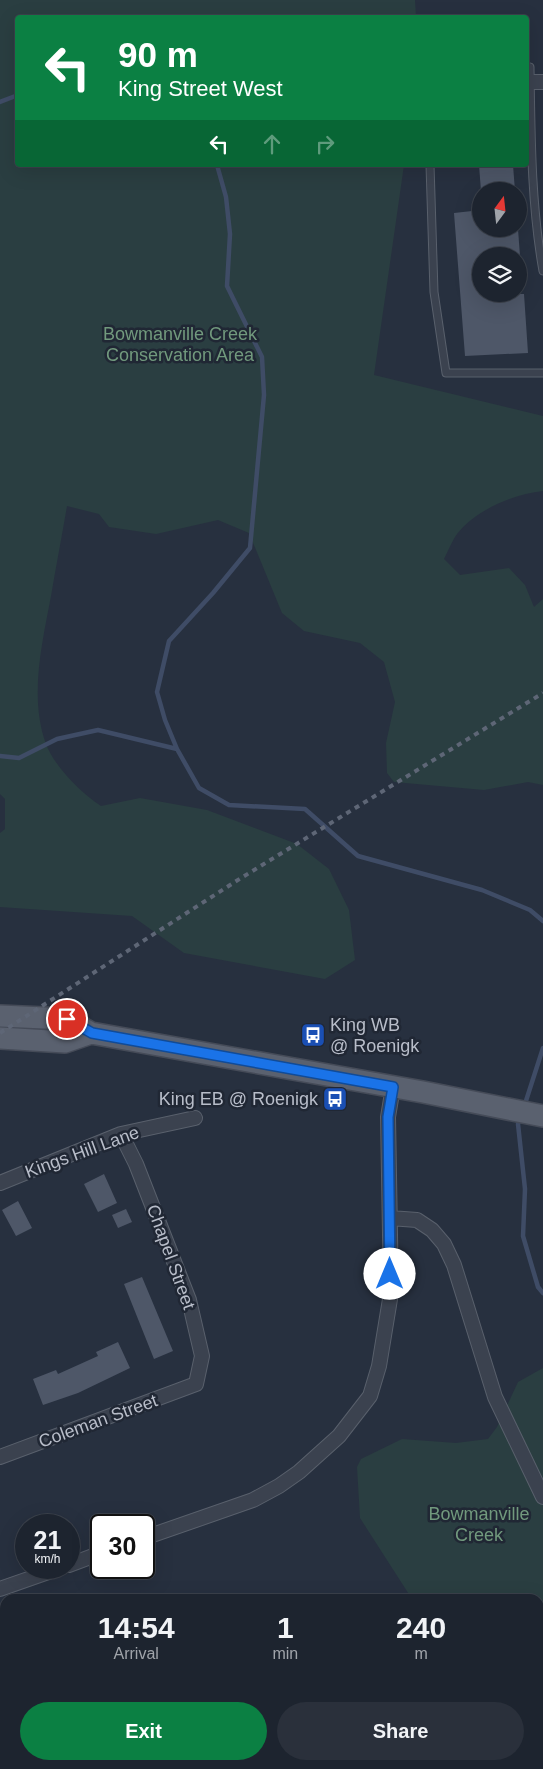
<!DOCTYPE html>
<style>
:root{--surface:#1d242f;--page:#2a303b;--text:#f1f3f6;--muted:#a0a4aa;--line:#3b414b;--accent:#0b8043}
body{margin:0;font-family:Arial,sans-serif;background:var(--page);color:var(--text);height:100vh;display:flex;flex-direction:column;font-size:19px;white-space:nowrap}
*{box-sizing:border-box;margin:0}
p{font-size:16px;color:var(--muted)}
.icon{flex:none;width:28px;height:28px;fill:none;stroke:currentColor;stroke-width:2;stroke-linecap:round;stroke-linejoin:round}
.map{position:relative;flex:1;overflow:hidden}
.side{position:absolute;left:0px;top:1594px;width:544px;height:176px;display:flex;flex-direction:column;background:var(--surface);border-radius:15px 15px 0 0;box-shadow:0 5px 20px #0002,0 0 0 1px var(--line)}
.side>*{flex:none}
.guide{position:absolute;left:15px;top:15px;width:514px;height:152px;border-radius:5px;box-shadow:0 5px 20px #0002,0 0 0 1px var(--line);background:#0b8043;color:#fff;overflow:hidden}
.needle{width:32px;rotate:15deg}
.fabs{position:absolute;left:472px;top:182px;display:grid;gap:10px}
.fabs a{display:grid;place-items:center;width:55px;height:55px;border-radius:50%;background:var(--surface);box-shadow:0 5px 20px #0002,0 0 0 1px var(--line);font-size:25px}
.speed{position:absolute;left:15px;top:1514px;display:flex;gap:10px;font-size:25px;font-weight:700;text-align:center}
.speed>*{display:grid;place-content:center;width:65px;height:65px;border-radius:50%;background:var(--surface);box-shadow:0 5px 20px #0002,0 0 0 1px var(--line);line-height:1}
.speed small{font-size:12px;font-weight:400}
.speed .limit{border:2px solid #111;border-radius:8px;background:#fff;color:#111}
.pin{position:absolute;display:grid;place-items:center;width:42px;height:42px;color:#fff;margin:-21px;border:2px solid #fff;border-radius:50%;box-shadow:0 1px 5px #0007}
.me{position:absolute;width:55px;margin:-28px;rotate:0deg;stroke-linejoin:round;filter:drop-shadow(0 0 4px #0008)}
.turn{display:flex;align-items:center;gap:18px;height:105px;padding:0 20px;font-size:22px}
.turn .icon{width:65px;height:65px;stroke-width:2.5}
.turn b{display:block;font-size:35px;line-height:42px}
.lanes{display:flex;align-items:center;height:48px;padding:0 20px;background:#0003;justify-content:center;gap:25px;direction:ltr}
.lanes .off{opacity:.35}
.eta{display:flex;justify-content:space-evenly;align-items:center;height:85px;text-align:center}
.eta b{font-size:30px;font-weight:700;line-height:35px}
.cta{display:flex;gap:10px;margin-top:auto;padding:10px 20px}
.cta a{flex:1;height:58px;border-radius:30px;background:var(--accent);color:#fff;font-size:20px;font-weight:700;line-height:58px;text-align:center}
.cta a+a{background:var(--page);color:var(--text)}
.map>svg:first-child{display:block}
.green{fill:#2a3e41}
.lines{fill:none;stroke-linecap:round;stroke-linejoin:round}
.stream{stroke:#3f4c66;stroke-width:4.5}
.building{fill:#4e5768}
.service-casing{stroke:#59606c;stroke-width:9}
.minor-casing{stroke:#59606c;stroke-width:16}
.primary-casing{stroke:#454b58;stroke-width:24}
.service{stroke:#3b424f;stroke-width:7}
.minor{stroke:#3b424f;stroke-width:14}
.primary{stroke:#5a616f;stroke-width:21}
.rail{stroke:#5e6676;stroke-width:4;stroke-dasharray:5 5;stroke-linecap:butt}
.route-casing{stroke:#114b97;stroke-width:12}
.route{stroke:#1a73e8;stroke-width:9}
.labels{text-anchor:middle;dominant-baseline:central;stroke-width:5;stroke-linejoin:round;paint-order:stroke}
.park-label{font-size:18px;fill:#71997d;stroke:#202734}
.poi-label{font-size:18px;fill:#b8bdc9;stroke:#202734;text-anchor:start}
.street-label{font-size:18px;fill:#b8bdc9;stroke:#202734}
</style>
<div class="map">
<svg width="543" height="1769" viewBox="0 0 543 1769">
<rect width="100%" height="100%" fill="#27303f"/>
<path class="green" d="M0,0H415L416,17L18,18V165H404L374,375L543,416V491C513,494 476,510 457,534C452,541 448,551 444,559L460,575L509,568L525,585L534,607L543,599V785L528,782L484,790L394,782L387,773L386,743L395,702L384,662L360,643L304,631L282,613L249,533L218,520L156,534L109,527L99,514L67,506C62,536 56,566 51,596C42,644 29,697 46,744C54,766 82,794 101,806L140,798L207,810L297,844L329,869L349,910L355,960L325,979L184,953L132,916L0,907V833L5,829V799L0,794Z
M543,1368V1769H436L434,1765H539V1599H412L360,1518L357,1467L361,1459L402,1439L456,1443L488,1439L497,1427L518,1382Z"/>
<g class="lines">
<path class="stream" d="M0,102L18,95
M217,165L226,197L230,234L227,286L262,357L264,395L250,548L213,593L169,641L157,692L165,720L177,749L199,788L229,805L305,809L358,856L482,890L530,910L543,921
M0,756L19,758L57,739L98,730L177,749
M524,1107L543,1048
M521,1116L518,1124L525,1189L523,1236L538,1287L543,1293"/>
</g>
<path class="building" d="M479,165H513L515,191H481Z
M481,210V229H518L520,256H481V294H524L528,353L465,356L454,213Z
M104,1174L117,1203L98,1212L84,1184Z
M18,1201L32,1228L16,1236L2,1210Z
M126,1209L132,1222L118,1228L112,1215Z
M142,1277L173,1351L154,1359L124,1284Z
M118,1342L130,1368L78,1393L43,1405L33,1379L56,1370L58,1374L98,1356L96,1352Z"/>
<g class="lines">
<defs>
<path id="service" d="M526,66L530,67C531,135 531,204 543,271
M430,165L434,292L446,373H543"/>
<path id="minor" d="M530,82H543
M0,1183L121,1134L195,1118
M390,1218L417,1220L432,1230L444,1244L454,1265L495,1397L543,1497
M0,1457L196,1384L202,1356L189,1300L136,1164L121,1134
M144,1538L253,1500L279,1486L299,1472L339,1436L370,1396L379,1366L391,1293L388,1117L393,1087
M69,1565L101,1553
M0,1589L60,1568
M158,1765V1769"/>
<path id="primary" d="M0,1016L67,1019L91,1033L423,1092L543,1116
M0,1038L65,1042L91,1033"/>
</defs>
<use href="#service" class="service-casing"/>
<use href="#minor" class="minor-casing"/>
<use href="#primary" class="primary-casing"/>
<use href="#service" class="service"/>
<use href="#minor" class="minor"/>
<use href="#primary" class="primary"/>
<path class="rail" d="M0,1033L241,878L543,693"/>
</g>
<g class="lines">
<defs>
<path id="route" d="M67,1019L92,1033L393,1087L388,1117L390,1274"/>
</defs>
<use href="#route" class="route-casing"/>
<use href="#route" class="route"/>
</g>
<defs>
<symbol id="bus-square" viewBox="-11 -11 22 22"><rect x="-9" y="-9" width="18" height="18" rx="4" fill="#1a4fb4" stroke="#202734"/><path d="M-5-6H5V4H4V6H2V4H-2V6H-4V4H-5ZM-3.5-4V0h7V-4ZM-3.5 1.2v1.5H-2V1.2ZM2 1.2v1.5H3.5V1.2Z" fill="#fff"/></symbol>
</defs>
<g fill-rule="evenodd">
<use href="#bus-square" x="299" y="1021" width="28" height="28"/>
<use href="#bus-square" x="321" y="1085" width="28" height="28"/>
</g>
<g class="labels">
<g class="park-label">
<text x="180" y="334">Bowmanville Creek<tspan x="180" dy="21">Conservation Area</tspan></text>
<text x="479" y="1514">Bowmanville<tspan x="479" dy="21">Creek</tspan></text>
</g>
<g class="poi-label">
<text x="330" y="1025">King WB<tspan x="330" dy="21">@ Roenigk</tspan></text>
<text x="318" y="1099" text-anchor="end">King EB @ Roenigk</text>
</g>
<g class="street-label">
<text transform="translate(82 1152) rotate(-20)">Kings Hill Lane</text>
<text transform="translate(171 1257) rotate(70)">Chapel Street</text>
<text transform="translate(98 1421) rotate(-20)">Coleman Street</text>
</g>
</g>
</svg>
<div class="fabs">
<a><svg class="needle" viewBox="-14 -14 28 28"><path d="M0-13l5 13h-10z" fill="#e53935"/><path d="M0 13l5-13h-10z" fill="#a0a4aa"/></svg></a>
<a><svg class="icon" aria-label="layers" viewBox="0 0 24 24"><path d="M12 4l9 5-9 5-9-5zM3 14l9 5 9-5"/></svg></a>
</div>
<div class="speed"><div>21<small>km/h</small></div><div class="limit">30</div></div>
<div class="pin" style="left:67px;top:1019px;background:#d93025"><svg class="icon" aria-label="arrive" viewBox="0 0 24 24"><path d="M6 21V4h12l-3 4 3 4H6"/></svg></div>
<svg class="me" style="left:390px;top:1274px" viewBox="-20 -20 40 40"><circle r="19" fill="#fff"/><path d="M0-13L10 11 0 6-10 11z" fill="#1a73e8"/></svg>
<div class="guide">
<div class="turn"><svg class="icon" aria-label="left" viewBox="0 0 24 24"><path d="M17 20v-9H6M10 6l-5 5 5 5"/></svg><div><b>90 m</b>King Street West</div></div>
<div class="lanes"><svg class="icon" aria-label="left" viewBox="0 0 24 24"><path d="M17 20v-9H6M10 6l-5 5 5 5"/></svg><svg class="icon off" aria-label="ahead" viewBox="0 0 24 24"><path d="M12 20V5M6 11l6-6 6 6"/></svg><svg class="icon off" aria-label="right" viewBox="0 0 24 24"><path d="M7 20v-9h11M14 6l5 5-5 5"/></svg></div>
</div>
<section class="side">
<div class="eta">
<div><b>14:54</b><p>Arrival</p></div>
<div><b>1</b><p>min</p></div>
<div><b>240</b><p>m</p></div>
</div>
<div class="cta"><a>Exit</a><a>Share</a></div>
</section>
</div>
